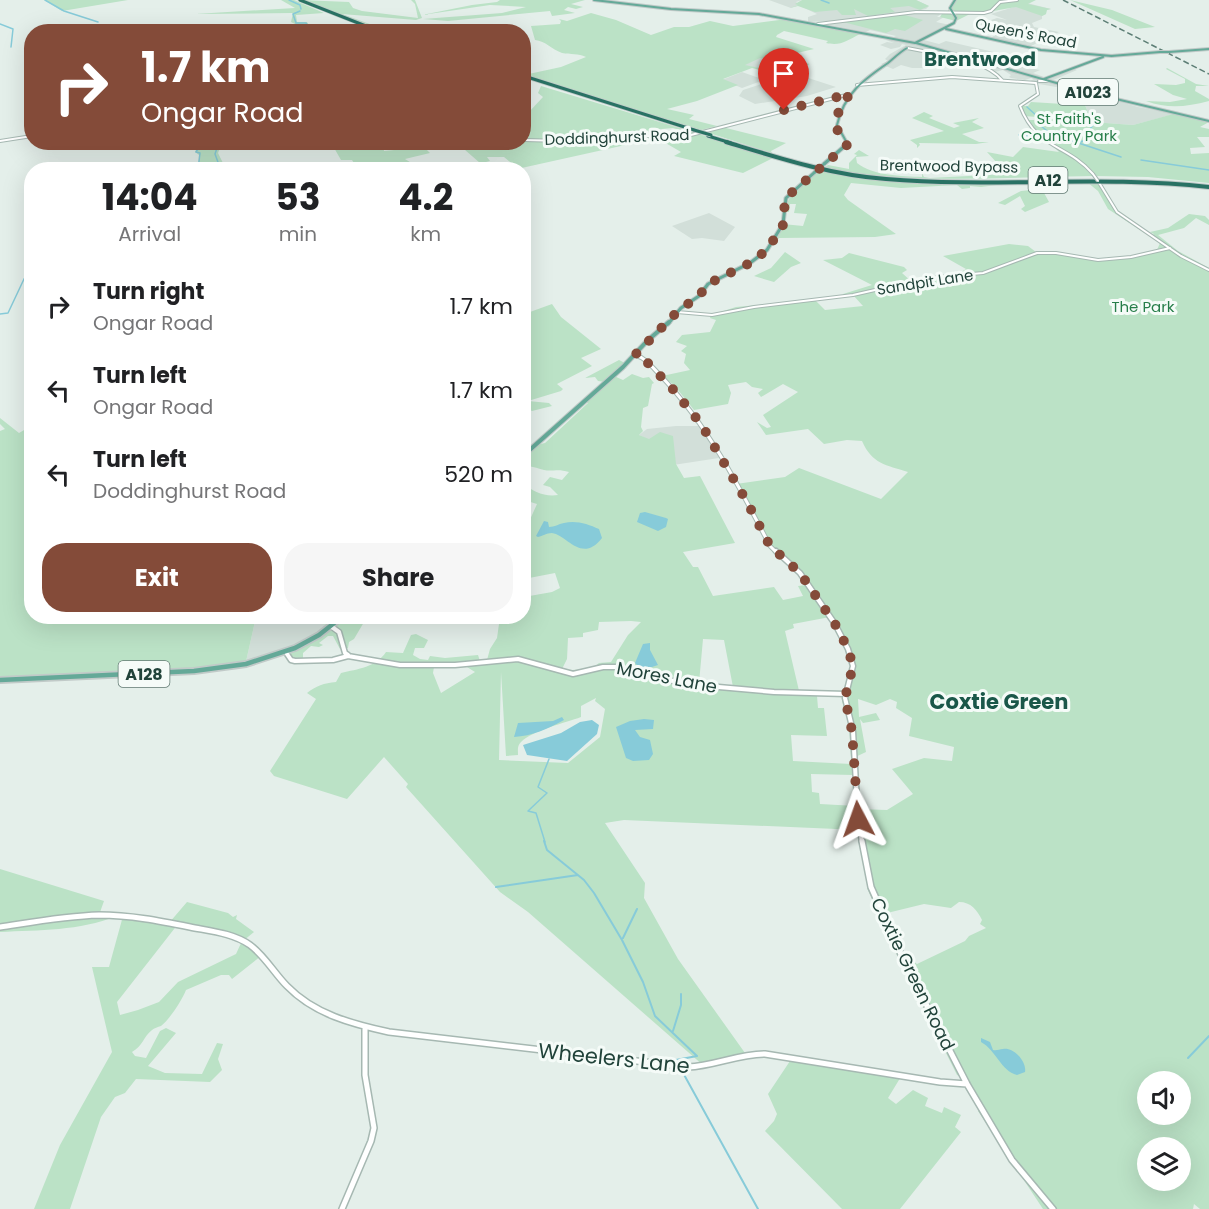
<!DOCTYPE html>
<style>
:root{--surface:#fff;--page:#f6f6f6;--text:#202124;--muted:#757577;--accent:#844b39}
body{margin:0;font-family:Poppins,sans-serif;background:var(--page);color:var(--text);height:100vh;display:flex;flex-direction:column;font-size:22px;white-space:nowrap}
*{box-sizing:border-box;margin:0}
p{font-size:20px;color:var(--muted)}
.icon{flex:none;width:33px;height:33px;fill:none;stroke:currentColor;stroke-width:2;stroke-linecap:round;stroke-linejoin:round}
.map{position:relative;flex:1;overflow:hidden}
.panel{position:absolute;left:24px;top:162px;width:507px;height:462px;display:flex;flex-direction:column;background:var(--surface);border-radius:24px;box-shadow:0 6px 24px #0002}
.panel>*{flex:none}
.banner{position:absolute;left:24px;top:24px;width:507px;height:126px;border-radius:24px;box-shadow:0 6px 24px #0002;background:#844b39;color:#fff;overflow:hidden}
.tools{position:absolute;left:1137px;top:1071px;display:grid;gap:12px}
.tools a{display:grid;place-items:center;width:54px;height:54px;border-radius:50%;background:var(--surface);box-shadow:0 6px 24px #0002;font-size:30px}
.pin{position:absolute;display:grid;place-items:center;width:51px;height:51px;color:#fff;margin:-62px -26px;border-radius:50% 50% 50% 0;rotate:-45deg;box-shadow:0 0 6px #0007}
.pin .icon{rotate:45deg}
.me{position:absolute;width:66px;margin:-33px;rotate:356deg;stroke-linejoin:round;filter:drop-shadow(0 0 4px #0008)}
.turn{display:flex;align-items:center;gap:21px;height:126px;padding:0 18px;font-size:27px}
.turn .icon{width:78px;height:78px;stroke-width:2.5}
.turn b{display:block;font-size:42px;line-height:51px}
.eta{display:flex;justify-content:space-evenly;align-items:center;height:102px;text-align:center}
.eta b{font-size:36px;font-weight:700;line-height:42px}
.primary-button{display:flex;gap:12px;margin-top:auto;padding:12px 18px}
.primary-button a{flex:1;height:69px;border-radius:24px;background:var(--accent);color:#fff;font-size:24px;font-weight:700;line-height:69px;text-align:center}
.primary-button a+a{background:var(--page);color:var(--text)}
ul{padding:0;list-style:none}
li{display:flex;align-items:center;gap:18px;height:84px;padding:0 18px}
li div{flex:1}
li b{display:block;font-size:22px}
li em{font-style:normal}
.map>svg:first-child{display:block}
.built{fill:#d2dfd9}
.green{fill:#bbe2c6;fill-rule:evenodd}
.water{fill:#87cbd9}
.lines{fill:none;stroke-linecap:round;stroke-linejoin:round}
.stream-far1{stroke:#87cbd9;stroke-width:1.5}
.stream{stroke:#87cbd9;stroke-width:2}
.minor-far3-casing{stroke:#a6b8b2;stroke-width:4}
.minor-far2-casing{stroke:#a6b8b2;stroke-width:5}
.minor-far1-casing{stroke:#a6b8b2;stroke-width:7}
.minor-casing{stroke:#a6b8b2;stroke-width:8}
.major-far3-casing{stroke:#c1cac8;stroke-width:4}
.major-far2-casing{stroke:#c1cac8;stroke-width:5}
.major-far1-casing{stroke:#c1cac8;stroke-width:6}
.major-casing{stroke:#c1cac8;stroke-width:8}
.highway-far1-casing{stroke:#c1cac8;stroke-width:4.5}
.highway-casing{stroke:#c1cac8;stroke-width:6}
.minor-far3{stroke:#fff;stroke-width:2}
.minor-far2{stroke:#fff;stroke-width:3}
.minor-far1{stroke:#fff;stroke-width:4}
.minor{stroke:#fff;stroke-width:5}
.major-far3{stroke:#64a998;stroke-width:2}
.major-far2{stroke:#64a998;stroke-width:3}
.major-far1{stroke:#64a998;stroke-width:4}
.major{stroke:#64a998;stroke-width:4.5}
.highway-far1{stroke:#297264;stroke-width:3}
.highway{stroke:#297264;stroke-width:4}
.rail{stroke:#5c7e75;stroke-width:1.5;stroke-dasharray:6 3;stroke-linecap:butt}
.minor-bridge-casing{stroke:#a6b8b2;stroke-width:4;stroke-linecap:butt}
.major-bridge-far1-casing{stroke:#c1cac8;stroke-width:4;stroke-linecap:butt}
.major-bridge-casing{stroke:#c1cac8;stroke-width:5;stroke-linecap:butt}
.highway-bridge-casing{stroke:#c1cac8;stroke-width:4.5;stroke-linecap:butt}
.minor-bridge{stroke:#fff;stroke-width:2}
.major-bridge-far1{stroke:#64a998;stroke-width:2}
.major-bridge{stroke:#64a998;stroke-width:3}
.highway-bridge{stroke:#297264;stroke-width:3}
.route{stroke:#844b39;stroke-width:10;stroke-dasharray:0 18}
.labels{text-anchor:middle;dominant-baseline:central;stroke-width:6;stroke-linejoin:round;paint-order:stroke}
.far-street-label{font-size:15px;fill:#21433a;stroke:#f5fbf8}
.far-park-label{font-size:15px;fill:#277e4a;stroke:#f5fbf8}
.shield{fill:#f5fbf8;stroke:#617a73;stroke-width:1.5}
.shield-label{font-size:16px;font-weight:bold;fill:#21433a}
.street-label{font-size:18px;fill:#21433a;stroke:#f5fbf8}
.far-district-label{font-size:20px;font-weight:bold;fill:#1a5749;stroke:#f5fbf8}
.quarter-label{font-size:21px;font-weight:bold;fill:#1a5749;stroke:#f5fbf8}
.near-street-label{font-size:21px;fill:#21433a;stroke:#f5fbf8}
</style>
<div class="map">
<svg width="1209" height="1209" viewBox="0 0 1209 1209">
<rect width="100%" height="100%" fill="#e4efea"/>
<path class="built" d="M769,0H802L796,2L800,5L815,0H916L929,6L926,9L916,11L841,20L917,12L942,13L937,17H944L936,22L950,25L920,39L939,44L946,41L1011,56L1003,60H1021L1023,62L1019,66L1040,70L1033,73L1047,78L1072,68L1077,70L1051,81L1063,85L1056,87L1028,82L1034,79L1031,78L1025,80L1011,78L1009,77L1011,75L1003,70L995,72L949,58L929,68H912L901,65L893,69L881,64L888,61L885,59L890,54L906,45L902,44L900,47L891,49L880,45L887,42L894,43L886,40L896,36L870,30L866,32L831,25L828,23L830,21L808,22V17L817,14L798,5L791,8Z
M1027,3L1051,9L1046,10V14L1042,16V19L1032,23L1034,27L1059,32L1029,47L989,39L1003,30L979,24L997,18L1007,20L991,14Z
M758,57L803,64L805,66L782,73L742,65Z
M742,72L762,79L764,80L742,88L722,80Z
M790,72L836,87L807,96L755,104L739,96L743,90L765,83H776L770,80Z
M1097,95L1138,107L1175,114L1133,125L1092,122L1085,105L1091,103Z
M709,213L735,227L724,241L702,238L692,239L672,226Z
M676,426H700L719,458L627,472L626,465L639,447L649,440L639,435L647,429Z
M256,617H289L328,625L306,645L280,656L245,666Z"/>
<path class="green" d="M44,0H128L62,11Z
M281,0H294L324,13L296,15L297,22H307L310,27L298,31L299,26L291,22L293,13L195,14L295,8Z
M300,0L349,2L353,8L362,11L418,18L415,4L411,0H415L422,18L416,20L342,14L389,31H386Z
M500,0H585L571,4L583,7L576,9L568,7L564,10L575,13L552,16L550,11L448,21L423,19L502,13L526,7L490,5L422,15L472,5L497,2Z
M802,0H916L929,6L920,10L909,6L890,8L895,12L868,16L854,9L856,15H842L837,10L815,12L798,6L790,8L798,5L795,4Z
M955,0H1036L1028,4L1051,9L1047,10L1046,14L1042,16L1016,7L993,11L999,2L991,10L970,14L956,21L940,17L943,12H947Z
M1070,0L1112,10L1155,27L1135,29Z
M591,13L616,20L651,35L674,27H689L710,21L733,26L787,19L860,34C846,41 841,46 826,43L828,41L784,31L777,35L776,37L814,49L797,53L787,59L810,64L805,66L760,58L745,65L784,73L780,75L752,68L723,79L738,85L697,101L667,109L694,115L689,119L717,126L701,130L524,75L561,67L586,57C578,53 571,55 562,53C551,49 546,41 535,40L531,26L560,24L561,21L559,19L567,21Z
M901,14L923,20L905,31L895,29L886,33L839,21Z
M1167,68L1196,84L1209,86H1196L1195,91L1209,99V101C1186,107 1168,109 1146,101L1170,102L1187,99L1173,95L1154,84L1176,85L1185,83V79L1166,69Z
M541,86L696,133L673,136L689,133L673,128L651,130L657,138H679L699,134L773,158L743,173L674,156L681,152L657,138L517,169H507L516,167L504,157H487L490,161L486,162L495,169L488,170L457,143L524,142V113H528L543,97L538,93Z
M1062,100H1066L1067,104L1085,105L1092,122L1133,125L1177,113L1209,122L1200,127L1209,129V137H1197L1205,147L1190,148L1191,154L1209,153V183L1148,177L1097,176L1087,165H1083L1093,176C1003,177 913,185 824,168L828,165L849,169V163L857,155L854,154L859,150L869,156L856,157L857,163C873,176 902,176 922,177V173L924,177L930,178L1007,174L987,152L1013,157L1023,147L1059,152L1055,148L1058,147L1038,135L1025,120H1037V117L1024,116L1021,106H1028L1031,102L1063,104Z
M924,112L933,116L929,118L954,128L960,126L953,123L979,118L972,122L984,128L962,134L979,142H989L976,144L919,143L920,145L917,148V145L910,140L944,131L912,118Z
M722,127L786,143L771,151L772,153L709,133Z
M160,143H222L218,153L223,163L233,162L242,169H217L212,166L198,169L199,155L195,152L197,148L166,149Z
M325,143H383L384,151L424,147L430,153L405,159L421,169H358L352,160H341L333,146Z
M820,170C910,191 1003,181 1095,179L1117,213L1152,236L1154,234L1150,232L1168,228L1189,214L1205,216L1209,220V225L1196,218L1184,228L1158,235L1178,251L1209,268V1209H1200L1194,1204L1193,1209H1043L978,1111L981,1107L964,1078L957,1075L898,957L867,888L871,889L859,830L624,820L605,823L645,883L644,898L678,959L745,1053L704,1066L528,912L500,892L406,787L408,784L384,757L347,799L274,776L270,771L316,699L307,693C316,686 324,683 336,682L341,673C358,669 376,667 386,652L403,653L411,635L416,634L428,640L424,648H415L413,655L420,659L428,660L430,656L445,658L478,655L480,661L487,660L490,649L497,638L500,617L524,616V597L552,592L560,588L555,573L524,579V533L537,504L524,500V483C532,492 545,497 558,495L550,487L543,485L550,477L562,480L569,472C557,468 553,472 544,470C536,468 532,466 524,466V448L545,443L588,403L584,401L605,382L598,381L595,377L585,378L619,360L627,364L614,376L623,380L632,374L643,378L649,377L654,383L652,384L648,406L643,408L641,427L643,431L639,435L649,439L660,432L673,436L676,464L684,478L700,476L735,543L683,552L693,567H698L713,596L774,587L783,600L803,596L798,586L806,585L798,573L770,546L736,484L785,477L799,468L881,499L908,472C886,465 872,464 862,441L847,440L824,444L808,429L766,435L757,422L767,428L771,427L763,415L798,392L783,384L761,397L758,393L763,389L752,387L746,382L728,385L731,393L728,404L694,410L674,385L662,376L690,370L684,363L686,354L681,351L687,346L676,342L682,335L710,332L716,320L710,318L711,315L736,307L815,300L825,310L863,306L853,295L844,296L843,294L872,285L823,260L842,258L849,253L904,267L907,270L902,273L912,282L958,274L966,269L943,256L1009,244L1028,246L1036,252L1088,258L1119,259L1157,250L1160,243L1108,209L1098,191L1087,182L1013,183L981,187L970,186V188L962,189L957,185L901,188L851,183L844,195L848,200L896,234L875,237L779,238L773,245L783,224L803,226L807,214L794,213L796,204H790L789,212H786C786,192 806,180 820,170ZM830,617L852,660L847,688L842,701L849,724L851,759L866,752L860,719L863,723L880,720L876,713L859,717L858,699L876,705L890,699L897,702L896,708L912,718L909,736L954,747L952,761L924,758L892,769L913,794L887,810L857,809L856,806L820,804L819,793L812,792L811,774L853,775L851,764L793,761L791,735L827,736L824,708H818L817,696L800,695L785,631L794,628L793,624ZM631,621L641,622L628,635L611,662L599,663C592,670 572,671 562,669L567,659L568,638L583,637V633L598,630L599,622ZM703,639L724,640L733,687L699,683ZM434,667H467L475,672L441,693L433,673ZM501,672L506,756L518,755C518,750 517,746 521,742C533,730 565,723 581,717V706L596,698L595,701L605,709L600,737L568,763L499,760ZM959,902C971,902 977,910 982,920L980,924L986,928L969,936L965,941L917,964L905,955L901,956L883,914L924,904L951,908ZM1148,1082H1180V1114H1148ZM1148,1148H1180V1180H1148Z
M1031,190L1043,191L1049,202L1025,212L1021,209L1025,206L1020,196L1005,205L998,203L1021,191Z
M785,252L801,263L791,267L774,282L754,276L771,268Z
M552,304L561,317L601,349L581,358L592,366L557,384L563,389L561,391L528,401L549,403L552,406L532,411L524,407V308L530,312Z
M0,418L19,433L31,426L32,616L256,617L245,666L52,680H0V431L5,429L0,424Z
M289,617L325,621L328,617H367L354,639L349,642L348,648L340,649L333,636H328L319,643L323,645L319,647L311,646L303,653V661H295L287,654L306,645L327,625Z
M0,869L104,901L99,915L116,916C80,931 39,930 0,932Z
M187,902L228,913L233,917L237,915L236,919L254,932L243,941L261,956L232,979L229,975H221L186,990C182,1000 170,1019 161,1026C158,1027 154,1028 152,1030C143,1037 143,1046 132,1052L135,1056L146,1058L160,1031L166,1028L176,1033L148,1066L165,1073L202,1074L217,1043L223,1044L218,1059L222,1070L210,1082L136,1079L125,1093L115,1097L101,1117L70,1209H34L60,1145L112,1052L92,967H109L123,916L169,923ZM178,924L242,941L236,954L178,982L159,1002L138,1010L120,1015L117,1002Z
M792,1058L902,1075L888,1098L896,1104L913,1090L928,1098L925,1106L942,1113L944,1107L961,1115L955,1127L961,1132L900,1209H842L765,1131L774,1121L777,1114L768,1094Z"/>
<path class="water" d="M645,512L666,518L668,519L666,527L658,531L637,522L640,513Z
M544,521L548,522L549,527C555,527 558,524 564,523C576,520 588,524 599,529L602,538C582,564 567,535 552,533C546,533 543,536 538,537L536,536Z
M650,643V650L658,665L646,669L640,668L635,663L643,644Z
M562,717L564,720C548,729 532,736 514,737L518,723L553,721Z
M644,719L654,720L653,729L635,730L640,737L650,740L653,754L649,760L633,761L626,758L616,727L630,721Z
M592,720L599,725L597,734L567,761L527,755L523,745L561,733L580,722Z
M981,1038L990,1042L993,1050C997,1051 999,1049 1003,1049C1014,1047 1027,1062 1025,1072L1017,1075C1001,1071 996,1050 981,1042Z"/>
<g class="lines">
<path class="stream-far1" d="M45,0L64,11L98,22
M289,0L300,5L301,9
M821,0L829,3
M300,11L293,14L296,23H306L308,26L303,27L301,32
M0,24L13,29L11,47
M177,28L180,32
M1027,107L1038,117L1041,126L1051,134L1121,157
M1019,135L1032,136
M1085,136L1093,125
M219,142L215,154L219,165L232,164L239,170
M1081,142L1086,139L1085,136
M1141,160L1209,170
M198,170L200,153L196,152L202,142
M0,314L8,313L24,279L32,274
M545,842L536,813L528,811L547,793L538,787L549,759"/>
<path class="stream" d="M544,841L547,850L584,880L594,893L622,940L643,982L655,1016L697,1056L676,1060L678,1064
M496,887L578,875
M623,938L637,909
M673,1031L681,1005V994
M1188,1058L1209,1036
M682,1071L758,1209"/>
<defs>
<path id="minor-far3" d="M818,24L916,12L984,13L991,11L1000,2L1017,0
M907,48L928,52
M929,53C952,58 986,61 1002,80
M1039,81H1047
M1036,83L1038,94L1020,106C1037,150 1066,143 1093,174
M857,85L952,77L1036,83
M524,140L563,141L608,136H687L850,94
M0,141L32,136
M1098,181L1117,212L1181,256L1209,270
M677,312L712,315L754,307L853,295L928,278L983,273L1037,253H1056L1098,260L1131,257L1170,248"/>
<path id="minor-far2" d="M635,355C646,358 652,367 660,375C707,424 739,486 770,546L777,553"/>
<path id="minor-far1" d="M776,551L800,573L835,624L848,649L853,666L845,698L853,731L858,819L862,842
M332,627L339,632L345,653L348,655
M287,654L291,660L295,661L333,660L348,656L400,665H455L518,659L573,674L603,667H618L640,675L696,685L774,692L846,694"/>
<path id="minor" d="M862,841L871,887L904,961L967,1084L1012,1160L1053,1209
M0,927C33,922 66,916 99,915C130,915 160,921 190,927C210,931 233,933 250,945C265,956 274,973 287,986C314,1014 352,1024 389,1032L688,1067C714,1066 738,1054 765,1054L940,1082L967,1084
M342,1209L371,1141L374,1128L365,1075V1027"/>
<path id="major-far3" d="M594,0L671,9L759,14L915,43L954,23L956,18L950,8L955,0
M946,29L1041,50L1112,56
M916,43L1095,94L1209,121
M1169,52L1209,49
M1111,56L1160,52
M1044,79L1103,57
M847,143L837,125C844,94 863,80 888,63C894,58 900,52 907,48"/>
<path id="major-far2" d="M824,164L847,144L846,142
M668,324L681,308L699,296L708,284L750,263L767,250L783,224L786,198L815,172"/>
<path id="major-far1" d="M524,455L623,367L647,341L669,322"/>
<path id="major" d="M0,680L194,671L246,664L295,648L319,635L343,616"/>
<path id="highway-far1" d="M300,0L381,32
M524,76L694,130
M708,136L731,143"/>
<path id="highway" d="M726,142C779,158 831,175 886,179C994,188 1101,175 1209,187"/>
</defs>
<use href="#minor-far3" class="minor-far3-casing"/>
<use href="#minor-far2" class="minor-far2-casing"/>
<use href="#minor-far1" class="minor-far1-casing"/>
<use href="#minor" class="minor-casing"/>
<use href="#major-far3" class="major-far3-casing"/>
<use href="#major-far2" class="major-far2-casing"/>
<use href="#major-far1" class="major-far1-casing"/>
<use href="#major" class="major-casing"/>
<use href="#highway-far1" class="highway-far1-casing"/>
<use href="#highway" class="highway-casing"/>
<use href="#minor-far3" class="minor-far3"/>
<use href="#minor-far2" class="minor-far2"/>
<use href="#minor-far1" class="minor-far1"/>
<use href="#minor" class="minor"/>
<use href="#major-far3" class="major-far3"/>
<use href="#major-far2" class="major-far2"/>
<use href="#major-far1" class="major-far1"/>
<use href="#major" class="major"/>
<use href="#highway-far1" class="highway-far1"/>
<use href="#highway" class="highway"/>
<path class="rail" d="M1063,0L1209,74"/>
<defs>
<path id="minor-bridge" d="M1093,174L1098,181"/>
<path id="major-bridge-far1" d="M1160,52H1169"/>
<path id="major-bridge" d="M815,172L824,164"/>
<path id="highway-bridge" d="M694,130L711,135"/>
</defs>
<use href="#minor-bridge" class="minor-bridge-casing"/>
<use href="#major-bridge-far1" class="major-bridge-far1-casing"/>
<use href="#major-bridge" class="major-bridge-casing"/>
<use href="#highway-bridge" class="highway-bridge-casing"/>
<use href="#minor-bridge" class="minor-bridge"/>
<use href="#major-bridge-far1" class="major-bridge-far1"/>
<use href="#major-bridge" class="major-bridge"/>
<use href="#highway-bridge" class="highway-bridge"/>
</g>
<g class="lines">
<path class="route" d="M784,110L850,94C842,104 831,120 839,133C842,138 846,140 847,145L789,195L785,200L783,225L767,250L750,263L708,284L699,296L677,312L635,355L642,357L671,387L701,424L747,502L770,546L800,573L835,624L848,649L853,666L845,698L852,731L858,819"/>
</g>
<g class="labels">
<g class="far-street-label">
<text transform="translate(1026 33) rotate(11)">Queen's Road</text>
<text transform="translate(617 137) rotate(-2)">Doddinghurst Road</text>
<text transform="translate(949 166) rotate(1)">Brentwood Bypass</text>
<text transform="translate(925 282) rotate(-9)">Sandpit Lane</text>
</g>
<g class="far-park-label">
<text x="1069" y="118">St Faith's<tspan x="1069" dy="17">Country Park</tspan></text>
<text x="1143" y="306">The Park</text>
</g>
<g class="shield">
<rect x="1058" y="79" width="60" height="26" rx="4.5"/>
<rect x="1028.5" y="167" width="39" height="26" rx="4.5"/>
<rect x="118.5" y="661" width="51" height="26" rx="4.5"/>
</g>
<g class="shield-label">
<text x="1088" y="92">A1023</text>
<text x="1048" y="180">A12</text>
<text x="144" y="674">A128</text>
</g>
<g class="street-label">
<text transform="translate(667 677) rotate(11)">Mores Lane</text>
<text transform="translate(913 974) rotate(64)">Coxtie Green Road</text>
</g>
<g class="far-district-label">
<text x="980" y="59">Brentwood</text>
</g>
<g class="quarter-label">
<text x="999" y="701">Coxtie Green</text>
</g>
<g class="near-street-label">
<text transform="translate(614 1058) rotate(6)">Wheelers Lane</text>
</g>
</g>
</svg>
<div class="tools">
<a><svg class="icon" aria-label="sound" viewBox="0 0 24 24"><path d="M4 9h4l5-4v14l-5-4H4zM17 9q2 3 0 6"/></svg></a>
<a><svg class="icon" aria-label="layers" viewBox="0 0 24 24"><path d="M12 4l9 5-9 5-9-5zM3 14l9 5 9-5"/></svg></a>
</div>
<div class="pin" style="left:784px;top:110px;background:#d93025"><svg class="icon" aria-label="arrive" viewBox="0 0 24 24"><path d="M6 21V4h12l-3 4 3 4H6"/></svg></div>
<svg class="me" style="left:858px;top:819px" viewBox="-20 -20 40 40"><path d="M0-17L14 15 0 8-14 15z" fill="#844b39" stroke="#fff" stroke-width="4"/></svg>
<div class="banner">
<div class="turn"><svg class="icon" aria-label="right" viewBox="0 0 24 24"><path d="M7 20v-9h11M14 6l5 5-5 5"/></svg><div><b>1.7 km</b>Ongar Road</div></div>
</div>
<section class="panel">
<div class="eta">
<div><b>14:04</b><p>Arrival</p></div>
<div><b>53</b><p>min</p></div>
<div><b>4.2</b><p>km</p></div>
</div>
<ul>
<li><svg class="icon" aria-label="right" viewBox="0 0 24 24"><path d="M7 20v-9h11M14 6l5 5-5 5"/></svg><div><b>Turn right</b><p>Ongar Road</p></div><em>1.7 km</em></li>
<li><svg class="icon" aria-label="left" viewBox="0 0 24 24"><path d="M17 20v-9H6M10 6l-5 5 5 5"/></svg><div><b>Turn left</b><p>Ongar Road</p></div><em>1.7 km</em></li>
<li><svg class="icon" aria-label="left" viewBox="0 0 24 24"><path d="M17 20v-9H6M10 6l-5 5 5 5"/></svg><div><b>Turn left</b><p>Doddinghurst Road</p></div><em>520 m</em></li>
</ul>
<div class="primary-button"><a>Exit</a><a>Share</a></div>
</section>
</div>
